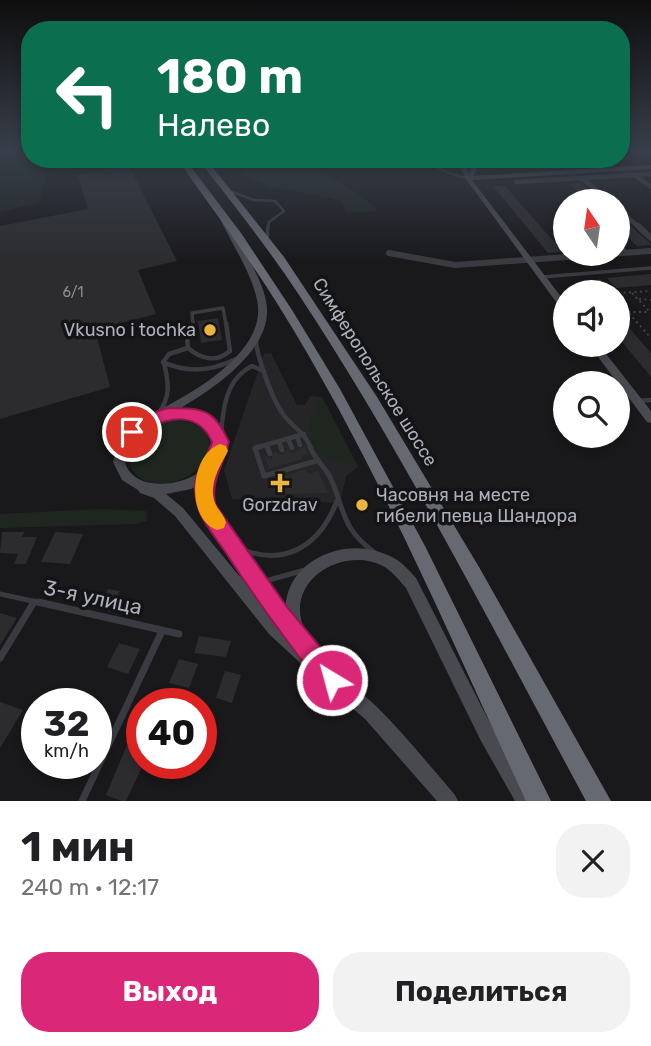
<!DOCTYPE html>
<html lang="ru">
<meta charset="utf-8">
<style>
:root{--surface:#fff;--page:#f2f2f2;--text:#202124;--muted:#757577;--accent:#db2777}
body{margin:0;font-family:Rubik,sans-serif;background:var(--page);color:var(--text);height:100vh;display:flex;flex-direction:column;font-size:26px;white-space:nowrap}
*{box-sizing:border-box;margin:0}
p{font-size:23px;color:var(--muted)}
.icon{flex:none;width:38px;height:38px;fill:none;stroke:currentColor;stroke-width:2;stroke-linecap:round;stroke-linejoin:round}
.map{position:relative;height:801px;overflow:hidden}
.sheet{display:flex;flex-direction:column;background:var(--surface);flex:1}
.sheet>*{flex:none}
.top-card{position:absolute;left:21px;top:21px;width:609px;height:147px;border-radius:28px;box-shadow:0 4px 10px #0003;background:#0b6e4f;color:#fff;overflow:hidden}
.needle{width:46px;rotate:347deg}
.controls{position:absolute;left:553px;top:189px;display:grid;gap:14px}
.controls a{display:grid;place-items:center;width:77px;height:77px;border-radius:50%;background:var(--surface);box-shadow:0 4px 10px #0003;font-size:35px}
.speed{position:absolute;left:21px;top:688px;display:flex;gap:14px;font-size:35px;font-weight:700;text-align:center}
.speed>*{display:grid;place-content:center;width:91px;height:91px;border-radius:50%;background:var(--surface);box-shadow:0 4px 10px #0003;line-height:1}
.speed small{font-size:18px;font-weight:400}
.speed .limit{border:10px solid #d22;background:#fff;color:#111}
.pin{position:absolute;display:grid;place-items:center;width:60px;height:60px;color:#fff;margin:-30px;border:4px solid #fff;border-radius:50%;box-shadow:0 2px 7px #0007}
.me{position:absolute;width:77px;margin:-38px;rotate:323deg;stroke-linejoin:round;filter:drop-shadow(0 0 5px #0008)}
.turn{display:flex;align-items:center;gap:24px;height:147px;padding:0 21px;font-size:32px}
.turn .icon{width:91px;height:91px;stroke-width:2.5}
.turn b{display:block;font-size:49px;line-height:60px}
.round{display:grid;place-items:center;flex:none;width:74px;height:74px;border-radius:28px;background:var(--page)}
.summary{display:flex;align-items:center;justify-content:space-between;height:119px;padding:0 21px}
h1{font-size:42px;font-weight:700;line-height:52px}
.cta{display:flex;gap:14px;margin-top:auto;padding:14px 21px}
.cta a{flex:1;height:80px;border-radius:28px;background:var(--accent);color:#fff;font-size:28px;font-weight:700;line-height:80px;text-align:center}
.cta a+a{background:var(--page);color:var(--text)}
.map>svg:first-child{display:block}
.built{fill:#252528}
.green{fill:#1f2620}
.building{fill:#2c2c2f}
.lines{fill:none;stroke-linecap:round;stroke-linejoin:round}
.path{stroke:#404247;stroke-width:2;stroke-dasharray:2 3.5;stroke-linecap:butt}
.lane-far4{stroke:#3a3b40;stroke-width:2.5}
.lane-far3{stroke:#3a3b40;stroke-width:3.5}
.lane-far2{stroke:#3a3b40;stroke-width:4.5}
.lane-far1{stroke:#3a3b40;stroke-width:5}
.lane{stroke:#3a3b40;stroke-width:7}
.street-far1{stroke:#3a3b40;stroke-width:4.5}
.street{stroke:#3a3b40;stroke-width:6}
.secondary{fill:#484a50;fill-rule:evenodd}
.highway{fill:#666971;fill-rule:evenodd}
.route{fill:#db2777;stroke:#8e194d;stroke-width:2}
.slow{fill:#f59e0b}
.poi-dot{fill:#ecb440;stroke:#141416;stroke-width:2.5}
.labels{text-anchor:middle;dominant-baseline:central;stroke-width:7;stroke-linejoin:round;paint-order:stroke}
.number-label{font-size:14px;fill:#8b8e96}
.poi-label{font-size:18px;fill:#acb0ba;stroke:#141416;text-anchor:end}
.street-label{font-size:18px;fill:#acb0ba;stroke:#141416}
.near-street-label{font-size:21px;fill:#acb0ba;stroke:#141416}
</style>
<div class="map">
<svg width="651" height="801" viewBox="0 0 651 801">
<rect width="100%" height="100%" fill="#19191b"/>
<path class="built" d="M271,353L297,405H305L310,396L322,397L358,467L346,476L340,503L232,499L224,470L264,354Z"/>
<path class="green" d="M0,151H30V159H51L39,203L0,212Z
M224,159H295L358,193L379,211L346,213L340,201C307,191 271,191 241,174L243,163Z
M473,159H581L547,164L477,165Z
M322,397L358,467L356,468L317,453C306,425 307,422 322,397Z
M172,420C243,423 200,494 150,482C125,476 123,448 142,433C151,426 162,423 172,420Z
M102,509L146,511L147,521L134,524L0,528V514Z"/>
<path class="building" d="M320,159H370V163L332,170Z
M129,166L177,261L138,270L156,314L95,330L110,387L0,419V226L88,209L78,175Z
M580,183L602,201H589L569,184Z
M493,186H505L563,252L548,253Z
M618,215L651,244V245L637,246L618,228Z
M651,274V285L616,288L607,278Z
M618,315L651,353V377L618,337Z
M218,318L222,340L201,343L198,321Z
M305,446L308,454L301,456L302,459L269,469L264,455L271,459L275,452L283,455L287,449L292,453Z
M306,469L308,474L318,471L328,493L276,494L271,480Z
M2,532H24L22,537H37L26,564H14L18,554L0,553Z
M55,532L83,534L70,564L41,562Z
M108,589L120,591L110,612L98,609Z
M0,613L17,618L0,645Z
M199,636L231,641L226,657L194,653Z
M119,643L140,649L128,674L107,667Z
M179,659L198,664L189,688L169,683Z
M225,671L241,675L232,703L216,698Z
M0,702L23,710L0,748Z
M129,740L142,744V767L126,801H122L106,795Z"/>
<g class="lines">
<path class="path" d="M599,280L610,292
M618,293L651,291
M632,293L651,313
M639,299L651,300
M618,301L651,338
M628,312H647"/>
<path class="lane-far4" d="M419,159L451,174L468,178
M230,191L254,200L275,201L284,211L269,222L268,228"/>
<path class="lane-far3" d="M565,237V240
M267,239L268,226
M618,243L627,253
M542,277L651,268
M193,325L192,313L223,308L226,325"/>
<path class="lane-far2" d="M193,323V328L187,336L188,348C201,359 216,363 230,351L226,323
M256,341C257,357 273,401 283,414C293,428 303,430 311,448
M163,362C188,374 212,371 236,359
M163,362L169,354L188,348
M638,401L651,400
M157,415C171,398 169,383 164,363
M221,434C223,408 226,379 252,366L264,371
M297,436L300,445
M288,439L292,448
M279,441L281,448
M266,445L267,448
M255,448L304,434"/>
<path class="lane-far1" d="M260,447L255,448L264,476L316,461
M267,447L270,454
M281,447L282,450
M310,447C316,461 326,468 331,479C346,514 341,527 375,553
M206,476V506L272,604
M232,545C280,569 318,550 337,501
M239,579L258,583L305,570
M0,594L46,604"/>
<path class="lane" d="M38,602L179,634
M271,602L292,629
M0,658L34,602
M82,801L162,631"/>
<path class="street-far1" d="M634,175L651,187
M582,178L609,201
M516,182L651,174
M618,209L640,228"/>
<path class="street" d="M638,226L651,238
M389,253L455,265L651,251"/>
<path class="secondary" d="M456,159H462L469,173L471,170L465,159H471L477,170L473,176L651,165V169L472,180L565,302V311L562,310L466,179Z
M222,220L227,221C240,244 266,283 267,309C269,352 212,390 179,409C200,411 211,414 224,432V457L210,478L191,489L166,494L183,508L279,624L291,634C265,571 339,529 392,557C402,562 409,570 416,578L493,729L534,801H515L481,741L406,588C399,580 392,571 383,566C344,546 286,579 303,626C316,661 352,683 377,707C405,735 430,766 455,795L458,801H437L365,719L326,686L317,673L310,672L269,634L175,516L154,498L140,493L138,490L122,480L113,462C124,432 130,421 162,412L163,408C199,389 268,349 257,300C251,272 233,246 221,221ZM181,417L201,421L212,433C212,440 214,450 212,456C204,483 147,494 130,472C127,469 126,465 125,462C135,429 147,421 181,417Z
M589,345H599L651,411V423L647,422Z"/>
<path class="highway" d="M177,159H185L241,233L292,310L340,389L425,546L551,801H526C449,635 377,464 280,308C248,257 212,208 177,159Z
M198,159H206L284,257L377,397L479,567L611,801H586C494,631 406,457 299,295C268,248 233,204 198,159Z"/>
</g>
<linearGradient id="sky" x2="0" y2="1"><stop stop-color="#0e0e0f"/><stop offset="0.57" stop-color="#383e4a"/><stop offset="1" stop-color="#383e4a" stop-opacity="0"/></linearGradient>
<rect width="651" height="263" fill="url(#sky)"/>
<path class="route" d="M168,408C204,408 214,409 229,442C223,467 211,478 215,504L287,607L341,672L344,680L341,689L332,693L324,689C289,645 257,601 226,553C213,534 196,515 195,492C193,473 207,459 212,442C200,415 175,415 151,427C141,432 138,440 126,437L124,432C133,418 152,413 168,408Z"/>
<path class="slow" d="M220,444L226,446L228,451C219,468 206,487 217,507C220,512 224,516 226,522L224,528L217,530C185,519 190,454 220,444Z"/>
<g class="poi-dot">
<circle cx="210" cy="330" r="7"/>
<path d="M276.5 472.5h7v7h7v7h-7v7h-7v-7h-7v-7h7z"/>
<circle cx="362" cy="505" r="7"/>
</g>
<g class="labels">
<g class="number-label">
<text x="73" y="292">6/1</text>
</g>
<g class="poi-label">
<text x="196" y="330">Vkusno i tochka</text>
<text x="376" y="495" text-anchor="start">Часовня на месте<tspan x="376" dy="21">гибели певца Шандора</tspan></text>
<text x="280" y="505" text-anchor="middle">Gorzdrav</text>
</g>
<g class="street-label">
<text transform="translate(375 372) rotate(58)">Симферопольское шоссе</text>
</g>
<g class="near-street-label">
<text transform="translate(93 597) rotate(12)">3-я улица</text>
</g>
</g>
</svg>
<div class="controls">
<a><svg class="needle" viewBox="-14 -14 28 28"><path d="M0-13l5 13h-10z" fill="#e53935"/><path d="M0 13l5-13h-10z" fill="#757577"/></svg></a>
<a><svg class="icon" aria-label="sound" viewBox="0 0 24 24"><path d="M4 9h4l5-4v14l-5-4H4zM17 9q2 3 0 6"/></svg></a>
<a><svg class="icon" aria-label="search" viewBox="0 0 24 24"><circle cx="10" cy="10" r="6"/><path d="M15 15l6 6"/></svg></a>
</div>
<div class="speed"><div>32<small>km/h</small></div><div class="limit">40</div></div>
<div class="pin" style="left:132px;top:432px;background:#d93025"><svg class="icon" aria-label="arrive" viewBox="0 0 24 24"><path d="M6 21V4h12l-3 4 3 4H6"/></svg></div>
<svg class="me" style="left:332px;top:680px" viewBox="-20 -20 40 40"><circle r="17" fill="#db2777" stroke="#fff" stroke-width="3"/><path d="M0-11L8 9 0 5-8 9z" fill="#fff"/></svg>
<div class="top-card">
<div class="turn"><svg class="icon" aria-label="left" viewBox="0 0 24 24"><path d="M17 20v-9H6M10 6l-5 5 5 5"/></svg><div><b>180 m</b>Налево</div></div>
</div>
</div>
<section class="sheet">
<div class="summary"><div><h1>1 мин</h1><p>240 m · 12:17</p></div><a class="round"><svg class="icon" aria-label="close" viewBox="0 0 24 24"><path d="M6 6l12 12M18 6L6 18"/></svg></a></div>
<div class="cta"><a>Выход</a><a>Поделиться</a></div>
</section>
